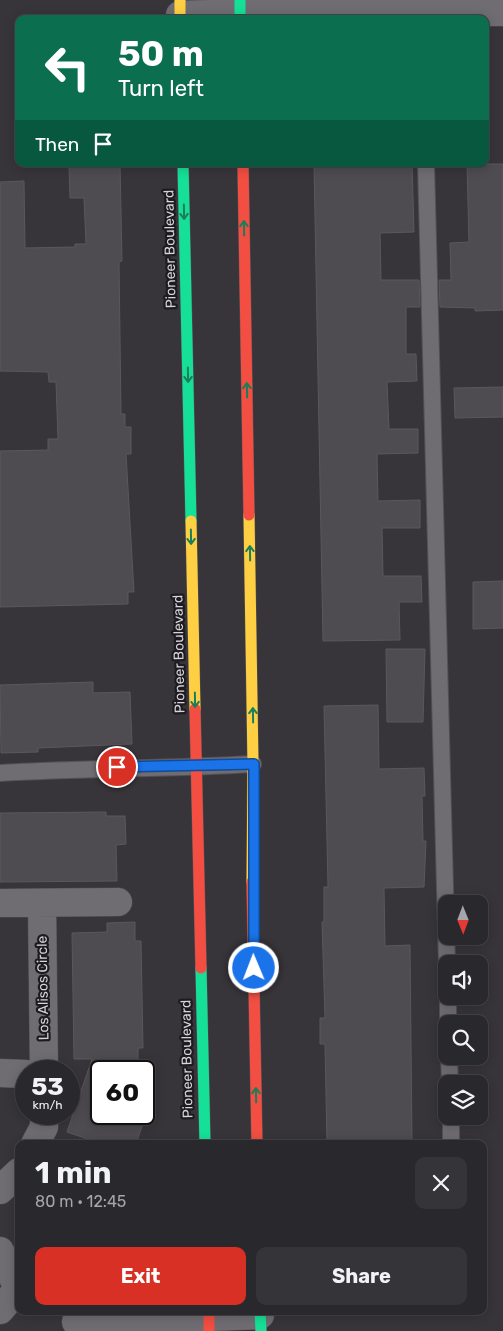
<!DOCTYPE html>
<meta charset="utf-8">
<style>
:root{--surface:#29282c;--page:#353438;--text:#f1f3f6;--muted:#a5a6a9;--line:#454448;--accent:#d93025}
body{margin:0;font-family:Rubik,sans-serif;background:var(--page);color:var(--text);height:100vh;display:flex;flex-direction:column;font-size:19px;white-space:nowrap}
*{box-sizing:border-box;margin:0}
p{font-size:16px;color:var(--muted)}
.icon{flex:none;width:28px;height:28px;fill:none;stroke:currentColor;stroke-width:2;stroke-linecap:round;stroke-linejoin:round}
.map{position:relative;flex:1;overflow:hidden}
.side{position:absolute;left:15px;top:1140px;width:472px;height:175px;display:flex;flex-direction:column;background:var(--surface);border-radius:10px;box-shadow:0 2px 12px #0003,0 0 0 1px var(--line)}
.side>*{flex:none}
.guide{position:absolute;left:15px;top:15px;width:474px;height:152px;border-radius:10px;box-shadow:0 2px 12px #0003,0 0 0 1px var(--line);background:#0b6e4f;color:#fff;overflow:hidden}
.needle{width:32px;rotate:179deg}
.buttons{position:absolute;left:438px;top:895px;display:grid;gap:10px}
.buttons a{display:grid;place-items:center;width:50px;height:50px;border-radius:10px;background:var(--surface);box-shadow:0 2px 12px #0003,0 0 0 1px var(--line);font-size:25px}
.speed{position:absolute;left:15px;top:1060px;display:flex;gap:10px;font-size:25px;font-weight:700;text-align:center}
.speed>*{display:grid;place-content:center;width:65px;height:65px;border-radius:50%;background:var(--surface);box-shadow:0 2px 12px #0003,0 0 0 1px var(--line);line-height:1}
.speed small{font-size:12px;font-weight:400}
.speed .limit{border:2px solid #111;border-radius:8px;background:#fff;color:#111}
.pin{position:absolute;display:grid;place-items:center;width:42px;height:42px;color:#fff;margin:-21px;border:2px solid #fff;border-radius:50%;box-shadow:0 1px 5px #0007}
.me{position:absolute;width:55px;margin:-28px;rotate:359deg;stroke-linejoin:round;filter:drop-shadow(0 0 4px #0008)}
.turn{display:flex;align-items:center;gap:18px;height:105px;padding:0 20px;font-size:22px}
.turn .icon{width:65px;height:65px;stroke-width:2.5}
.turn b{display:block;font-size:35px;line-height:42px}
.then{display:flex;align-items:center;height:48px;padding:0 20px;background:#0003;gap:10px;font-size:19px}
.round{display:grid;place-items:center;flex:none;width:52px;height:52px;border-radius:10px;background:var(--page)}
.headline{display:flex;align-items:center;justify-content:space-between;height:85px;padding:0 20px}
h1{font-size:30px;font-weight:700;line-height:38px}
.cta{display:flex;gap:10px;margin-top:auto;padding:10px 20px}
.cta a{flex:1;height:58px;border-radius:10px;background:var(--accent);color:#fff;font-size:20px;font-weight:700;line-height:58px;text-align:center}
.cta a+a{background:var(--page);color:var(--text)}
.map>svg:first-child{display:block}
.building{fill:#4e4c51;stroke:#5a585d}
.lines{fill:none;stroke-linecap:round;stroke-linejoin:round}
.lane-casing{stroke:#535156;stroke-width:18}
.street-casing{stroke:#535156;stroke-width:29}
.fast-casing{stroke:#535156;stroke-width:12}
.slow-casing{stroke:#535156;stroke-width:12}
.jam-casing{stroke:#535156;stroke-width:12}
.lane{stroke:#6f6d72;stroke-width:16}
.street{stroke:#6f6d72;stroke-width:28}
.fast{stroke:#16e098;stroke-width:11}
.slow{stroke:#ffcf43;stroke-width:11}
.jam{stroke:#f24e42;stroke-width:11}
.oneway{stroke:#1a7e5c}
.route-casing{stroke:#114b97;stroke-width:12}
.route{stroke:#1a73e8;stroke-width:9}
.labels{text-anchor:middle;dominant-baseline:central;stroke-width:4.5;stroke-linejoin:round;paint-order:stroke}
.street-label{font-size:14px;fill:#d6d3da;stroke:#1d1b20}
</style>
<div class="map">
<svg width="503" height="1331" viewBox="0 0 503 1331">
<rect width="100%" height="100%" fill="#37353a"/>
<path class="building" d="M74,164H120L122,261L119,262L121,414H125V427H131V454H126L134,592H128V604L0,607V451L48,450V439H58L56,382H49L48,372L0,371V182L24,181L25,248L75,247V244H86L84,198H70L69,167H74Z
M314,164H412L414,232L380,233L381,280H419L420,307H406V354H416L417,381L387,382L389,429H418V453L377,454L378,501L420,500V528H382L383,576H421L422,602H399L400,640L323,641Z
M467,164H503V310L475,311V308L440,307L439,280H451L450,243L469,242Z
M503,387V417L455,418L454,388Z
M503,581V628L473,629V582Z
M386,649H425L423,722H387Z
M93,682V693L130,692L132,744L38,748V752L1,753L0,685Z
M378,705L379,769L424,768L425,796H422L423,841H426L424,887L384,888L385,946L410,945L412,1144H327L325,1044H320V1018H325L322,922H324V887H328L324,706Z
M106,812V816H125L126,844L116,845L117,881L0,882V813Z
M135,922V941H141L143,1048H138V1071H101V1114H144V1108L148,1109L136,1144H102L67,1132L92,1059H74L72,933L107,932V923Z"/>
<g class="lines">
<defs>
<path id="lane" d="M426,164L447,964
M0,773C85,768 169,769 253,764
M448,996V1024
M449,1056L450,1084
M451,1116V1144"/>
<path id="street" d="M180,15L240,13L503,12
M0,903L118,902
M42,904L44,1071
M0,1073L26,1074
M35,1144L44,1127V1114
M0,1190L19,1172
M0,1251L18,1288
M0,1310L19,1288
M76,1322L260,1315"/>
<path id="fast" d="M240,0V19
M183,164L191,521
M201,968L205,1144
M260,1311L261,1331"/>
<path id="slow" d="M180,0V19
M249,515L253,764L252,882
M191,521L195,709"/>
<path id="jam" d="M243,164L249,515
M195,709L201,968
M252,882L257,1144
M209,1311V1331"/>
</defs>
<use href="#lane" class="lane-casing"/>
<use href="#street" class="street-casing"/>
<use href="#fast" class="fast-casing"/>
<use href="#slow" class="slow-casing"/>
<use href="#jam" class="jam-casing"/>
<use href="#lane" class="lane"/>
<use href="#street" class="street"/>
<use href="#fast" class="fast"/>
<use href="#slow" class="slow"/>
<use href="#jam" class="jam"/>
</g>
<defs><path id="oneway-shaft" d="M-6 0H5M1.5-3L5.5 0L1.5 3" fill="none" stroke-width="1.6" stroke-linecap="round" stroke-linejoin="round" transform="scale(1.25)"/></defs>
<g class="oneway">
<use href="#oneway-shaft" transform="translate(184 212) rotate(89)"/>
<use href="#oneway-shaft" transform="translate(244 228) rotate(-91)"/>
<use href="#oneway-shaft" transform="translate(188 375) rotate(89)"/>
<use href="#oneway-shaft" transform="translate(247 390) rotate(-91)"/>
<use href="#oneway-shaft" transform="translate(191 537) rotate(89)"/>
<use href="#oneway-shaft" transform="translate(250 553) rotate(-91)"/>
<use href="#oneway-shaft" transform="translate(195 700) rotate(89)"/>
<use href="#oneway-shaft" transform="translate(253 715) rotate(-91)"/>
<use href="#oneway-shaft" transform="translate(256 1095) rotate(-91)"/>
</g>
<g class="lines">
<defs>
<path id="route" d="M117,767L254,764V968"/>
</defs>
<use href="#route" class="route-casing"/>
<use href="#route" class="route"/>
</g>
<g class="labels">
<g class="street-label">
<text transform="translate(170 249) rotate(-91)">Pioneer Boulevard</text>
<text transform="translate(179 654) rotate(-91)">Pioneer Boulevard</text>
<text transform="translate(43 988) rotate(-91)">Los Alisos Circle</text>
<text transform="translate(187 1059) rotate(-91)">Pioneer Boulevard</text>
</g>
</g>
</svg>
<div class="buttons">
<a><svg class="needle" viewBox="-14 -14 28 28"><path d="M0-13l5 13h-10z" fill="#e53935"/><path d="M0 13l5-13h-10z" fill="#a5a6a9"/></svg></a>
<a><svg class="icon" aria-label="sound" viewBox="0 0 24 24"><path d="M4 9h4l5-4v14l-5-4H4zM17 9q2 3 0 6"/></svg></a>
<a><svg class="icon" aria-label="search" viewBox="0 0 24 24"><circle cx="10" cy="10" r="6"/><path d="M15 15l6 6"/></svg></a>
<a><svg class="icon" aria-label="layers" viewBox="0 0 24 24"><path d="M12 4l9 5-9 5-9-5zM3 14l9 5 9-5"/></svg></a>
</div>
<div class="speed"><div>53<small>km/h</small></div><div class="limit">60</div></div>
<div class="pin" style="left:117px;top:767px;background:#d93025"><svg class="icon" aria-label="arrive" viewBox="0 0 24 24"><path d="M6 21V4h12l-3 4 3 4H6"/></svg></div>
<svg class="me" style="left:254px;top:968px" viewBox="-20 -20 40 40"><circle r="17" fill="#1a73e8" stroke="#fff" stroke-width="3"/><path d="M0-11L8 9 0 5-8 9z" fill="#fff"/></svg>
<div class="guide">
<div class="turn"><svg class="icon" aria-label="left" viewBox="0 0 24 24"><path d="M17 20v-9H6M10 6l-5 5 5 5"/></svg><div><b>50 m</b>Turn left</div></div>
<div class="then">Then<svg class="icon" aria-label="arrive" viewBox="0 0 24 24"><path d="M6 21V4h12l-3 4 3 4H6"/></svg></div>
</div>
<section class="side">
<div class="headline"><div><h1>1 min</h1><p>80 m · 12:45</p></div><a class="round"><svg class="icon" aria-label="close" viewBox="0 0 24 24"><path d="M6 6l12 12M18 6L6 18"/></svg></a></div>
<div class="cta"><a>Exit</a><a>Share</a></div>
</section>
</div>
